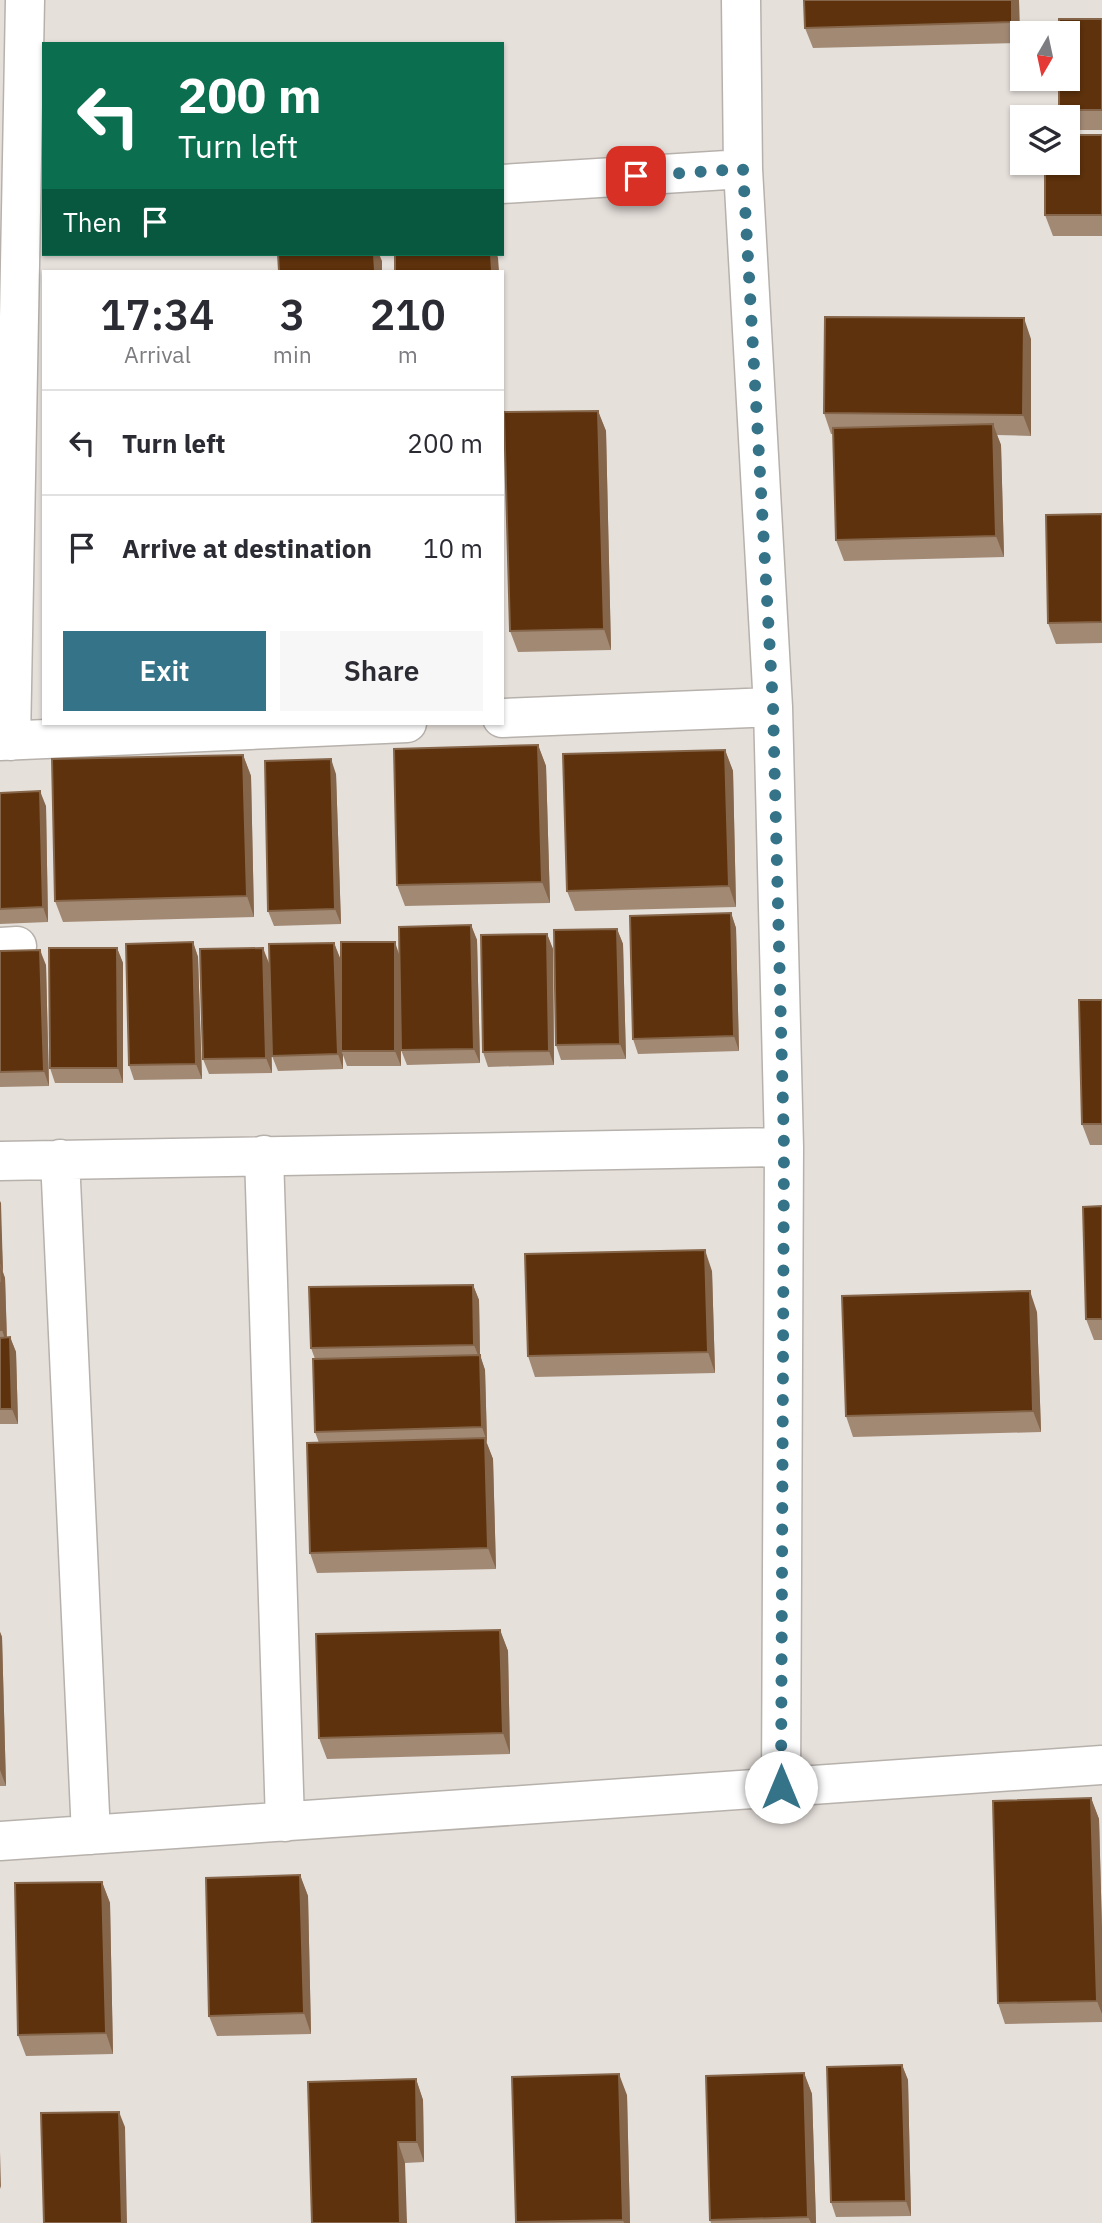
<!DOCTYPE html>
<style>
:root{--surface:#fff;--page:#f7f7f7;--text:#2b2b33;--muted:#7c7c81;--line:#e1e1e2;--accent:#357389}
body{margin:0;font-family:"IBM Plex Sans",sans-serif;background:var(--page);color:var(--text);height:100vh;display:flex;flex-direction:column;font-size:26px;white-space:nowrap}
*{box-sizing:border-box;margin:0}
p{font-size:23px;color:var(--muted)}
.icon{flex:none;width:38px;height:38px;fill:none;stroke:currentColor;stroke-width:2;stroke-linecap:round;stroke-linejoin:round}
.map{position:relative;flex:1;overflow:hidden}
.side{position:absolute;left:42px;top:270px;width:462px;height:455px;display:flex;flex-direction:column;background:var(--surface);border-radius:0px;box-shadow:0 2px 5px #0004}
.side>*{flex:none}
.top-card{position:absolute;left:42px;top:42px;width:462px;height:214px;border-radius:0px;box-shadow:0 2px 5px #0004;background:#0b6e4f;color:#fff;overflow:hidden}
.needle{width:46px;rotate:189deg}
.tools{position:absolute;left:1010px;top:21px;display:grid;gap:14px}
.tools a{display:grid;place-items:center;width:70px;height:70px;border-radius:0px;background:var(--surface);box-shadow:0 2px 5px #0004;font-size:35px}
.pin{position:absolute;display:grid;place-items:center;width:60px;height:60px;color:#fff;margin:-30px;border-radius:14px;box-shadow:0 4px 10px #0006}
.me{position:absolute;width:77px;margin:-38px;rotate:0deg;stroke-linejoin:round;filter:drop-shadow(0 0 5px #0008)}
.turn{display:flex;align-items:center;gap:24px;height:147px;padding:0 21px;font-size:32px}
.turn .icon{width:91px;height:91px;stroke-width:2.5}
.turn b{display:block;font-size:49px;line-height:60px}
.then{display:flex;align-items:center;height:66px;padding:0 21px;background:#0003;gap:14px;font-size:26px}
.eta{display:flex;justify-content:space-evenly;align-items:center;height:119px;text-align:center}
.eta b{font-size:42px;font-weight:600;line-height:49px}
.primary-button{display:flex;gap:14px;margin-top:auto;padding:14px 21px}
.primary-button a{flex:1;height:80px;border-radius:0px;background:var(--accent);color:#fff;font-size:28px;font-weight:600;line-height:80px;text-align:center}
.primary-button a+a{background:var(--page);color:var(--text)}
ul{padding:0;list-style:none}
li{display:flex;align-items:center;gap:21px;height:105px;padding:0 21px;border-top:2px solid var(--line)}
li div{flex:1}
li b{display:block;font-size:26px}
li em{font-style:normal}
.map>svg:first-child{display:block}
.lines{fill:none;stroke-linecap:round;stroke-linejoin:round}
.street-casing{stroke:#b7b1ac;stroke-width:41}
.street{stroke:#fff;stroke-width:38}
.wall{fill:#a28974}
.shaded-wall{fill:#86664a}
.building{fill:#5d320c;stroke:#86664a;stroke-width:2}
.route{stroke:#357389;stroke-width:12;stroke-dasharray:0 21.6}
</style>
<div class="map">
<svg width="1102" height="2223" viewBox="0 0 1102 2223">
<rect width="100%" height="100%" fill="#e6e0db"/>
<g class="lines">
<defs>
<path id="street" d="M741,0L743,169L773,707L784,1147L781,1787
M502,184L743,169
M502,718L773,707
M0,741L407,723
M11,741L25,0
M0,947L17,946
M264,1155L285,1822
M60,1159L91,1835
M0,1161L784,1147
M0,1841L1102,1765"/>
</defs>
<use href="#street" class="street-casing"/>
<use href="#street" class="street"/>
</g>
<path class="wall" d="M1019,0L1020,43L813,48L805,28Z
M1102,19V130H1068V117H1062L1059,110Z
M1102,135V236H1053L1045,215Z
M1031,339V436L997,435L1001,445L1004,557L844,561L836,540L834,434H831L824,413Z
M598,411L606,431L611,650L518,652L510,631Z
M1102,514V643L1056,644L1048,623Z
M538,745L546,766L550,903L405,906L397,885Z
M725,750L733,771L736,907L575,911L567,891Z
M243,755L251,776L254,917L63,922L55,901Z
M336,774L341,924L274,926L268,911Z
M0,793L46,806L48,922L0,924Z
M731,913L736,928L739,1051L638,1054L633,1039Z
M471,925L477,940L480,1063L407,1065L401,1050V1028V1066H347L343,1055V1069L278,1071L272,1056L334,943L340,958L341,1012L399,954Z
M617,929L623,944L626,1059L561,1060L556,1045Z
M547,934L553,949L554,1065L488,1067L483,1052Z
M193,942L198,957L202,1079L134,1080L129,1065Z
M117,948L123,963V1083H55L50,1068Z
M0,951L46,965L49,1086L0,1087Z
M269,963L272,1073L209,1074L203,1059Z
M1102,1000V1145H1090L1082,1124Z
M0,1201L3,1272L5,1278L7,1338L10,1337L16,1352L18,1424H0Z
M1102,1206V1340H1094L1086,1319Z
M712,1271L715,1373L535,1377L528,1356Z
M473,1285L479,1300L480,1355L485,1370L487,1442H486L493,1459L496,1569L317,1573L310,1553L319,1443L315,1432V1359L311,1348Z
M1037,1312L1041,1432L853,1437L846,1416Z
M500,1630L508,1651L510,1754L327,1759L319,1738Z
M0,1632L2,1637L6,1786H0Z
M1091,1798L1099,1819L1102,1929V2022L1005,2024L998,2003Z
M300,1875L308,1896L311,2034L217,2036L209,2016Z
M102,1882L110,1903L113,2054L26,2056L18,2035Z
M902,2065L908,2080L911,2216L836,2217L831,2202Z
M804,2073L812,2094L816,2223H711L710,2220Z
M512,2077L627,2095L630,2223H517Z
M416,2079L423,2100L424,2162L405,2163L312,2223Z"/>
<path class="shaded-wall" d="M1012,0H1019L1020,43L1012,22Z
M374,254H379L382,261V271H375Z
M491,254H497L498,258L499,271H492Z
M1024,318L1031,339V436L1023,415Z
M598,411L606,431L611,650L604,629Z
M993,424L1001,445L1004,557L996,536Z
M538,745L546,766L550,903L542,882Z
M725,750L733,771L736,907L729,886Z
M243,755L251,776L254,917L247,896Z
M331,759L336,774L341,924L335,909Z
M40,791L46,806L48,922L43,907Z
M731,913L736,928L739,1051L734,1036Z
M471,925L477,940L480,1063L474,1049Z
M617,929L623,944L626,1059L620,1044Z
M547,934L553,949L554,1065L549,1051Z
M193,942L198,957L202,1079L196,1064Z
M395,942L400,957L401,1066L395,1051Z
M334,943L340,958L343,1051H341L343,1055V1069L338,1054Z
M117,948L123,963V1083L118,1068Z
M263,948L269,963L272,1073L266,1058Z
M40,950L46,965L49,1086L44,1071Z
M0,1201L1,1203L3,1272L0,1264Z
M705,1250L712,1271L715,1373L708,1352Z
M0,1265L5,1278L7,1345L2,1330Z
M473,1285L479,1300L480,1360L474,1345Z
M1030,1291L1037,1312L1041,1432L1033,1411Z
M10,1337L16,1352L18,1424L12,1409Z
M480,1355L485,1370L487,1442L482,1427Z
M485,1438L493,1459L496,1569L488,1548Z
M500,1630L508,1651L510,1754L503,1733Z
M0,1632L2,1637L6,1786L0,1770Z
M1091,1798L1099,1819L1102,1929V2014L1097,2001Z
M300,1875L308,1896L311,2034L304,2013Z
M102,1882L110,1903L113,2054L106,2033Z
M902,2065L908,2080L911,2216L906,2201Z
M804,2073L812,2094L816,2223H811L808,2217Z
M619,2074L627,2095L630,2223H624L623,2220Z
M416,2079L423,2100L424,2162L417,2142Z
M119,2112L125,2127L127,2223H122Z
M398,2142L405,2163L407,2223H400Z
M0,2152L1,2189L0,2186Z"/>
<path class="building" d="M804,0H1012V22L805,28Z
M1059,19H1102V110H1059V79H1068V33H1059Z
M1068,135H1102V215H1045V163H1068Z
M278,254H374L375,271H279Z
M395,254H491L492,271H395Z
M825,317L1024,318L1023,415L824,413Z
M598,411L604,629L510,631L504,412Z
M993,424L996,536L836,540L833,428Z
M1102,514V622L1048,623L1046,515Z
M538,745L542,882L397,885L394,749Z
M725,750L729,886L567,891L563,754Z
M243,755L247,896L55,901L52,759Z
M331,759L335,909L268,911L265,761Z
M40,791L43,907L0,909V793Z
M731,913L734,1036L633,1039L630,916Z
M471,925L474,1049L401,1050L399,927Z
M617,929L620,1044L556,1045L554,930Z
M547,934L549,1051L483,1052L481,935Z
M193,942L196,1064L129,1065L126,944Z
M341,942H395V1051H341Z
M334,943L338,1054L272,1056L269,944Z
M49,948H117L118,1068H50Z
M263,948L266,1058L203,1059L200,949Z
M40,950L44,1071L0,1072V951Z
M1079,1000H1102V1124H1082Z
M1102,1206V1319H1086L1083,1207Z
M705,1250L708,1352L528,1356L525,1254Z
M0,1282L2,1330H0Z
M473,1285L474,1345L311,1348L309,1287Z
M1030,1291L1033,1411L846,1416L842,1296Z
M10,1337L12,1409H0V1338Z
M480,1355L482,1427L315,1432L313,1359Z
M485,1438L488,1548L310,1553L307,1443Z
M500,1630L503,1733L319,1738L316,1634Z
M1091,1798L1097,2001L998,2003L993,1801Z
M300,1875L304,2013L209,2016L206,1878Z
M102,1882L106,2033L18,2035L15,1883Z
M902,2065L906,2201L831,2202L827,2067Z
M804,2073L808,2217L710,2220L706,2076Z
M619,2074L623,2220L516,2222L512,2077Z
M416,2079L417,2142H398L400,2223H312L308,2082Z
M119,2112L122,2223H44L41,2113Z"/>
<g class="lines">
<path class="route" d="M636,176L743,169L773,706L784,1147L781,1787"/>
</g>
</svg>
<div class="tools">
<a><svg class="needle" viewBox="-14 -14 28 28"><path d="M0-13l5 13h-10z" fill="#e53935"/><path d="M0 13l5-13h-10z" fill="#7c7c81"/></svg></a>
<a><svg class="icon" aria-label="layers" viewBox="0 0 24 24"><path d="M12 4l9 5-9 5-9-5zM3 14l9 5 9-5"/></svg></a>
</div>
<div class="pin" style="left:636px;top:176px;background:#d93025"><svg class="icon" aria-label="arrive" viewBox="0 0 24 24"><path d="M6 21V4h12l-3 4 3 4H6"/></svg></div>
<svg class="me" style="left:781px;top:1787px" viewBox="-20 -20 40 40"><circle r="19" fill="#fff"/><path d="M0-13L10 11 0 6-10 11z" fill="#357389"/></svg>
<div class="top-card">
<div class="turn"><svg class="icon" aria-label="left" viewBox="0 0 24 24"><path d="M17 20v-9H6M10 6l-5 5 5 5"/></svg><div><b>200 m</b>Turn left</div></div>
<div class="then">Then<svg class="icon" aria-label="arrive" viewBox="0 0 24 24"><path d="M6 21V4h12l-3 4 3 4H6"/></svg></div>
</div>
<section class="side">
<div class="eta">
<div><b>17:34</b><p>Arrival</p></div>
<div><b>3</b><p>min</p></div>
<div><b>210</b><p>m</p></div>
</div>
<ul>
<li><svg class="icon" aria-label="left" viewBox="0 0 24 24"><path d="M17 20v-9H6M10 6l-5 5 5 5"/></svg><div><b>Turn left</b></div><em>200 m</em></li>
<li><svg class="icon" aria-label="arrive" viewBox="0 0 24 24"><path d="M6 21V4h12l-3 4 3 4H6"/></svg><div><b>Arrive at destination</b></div><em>10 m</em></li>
</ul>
<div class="primary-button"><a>Exit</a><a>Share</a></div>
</section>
</div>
